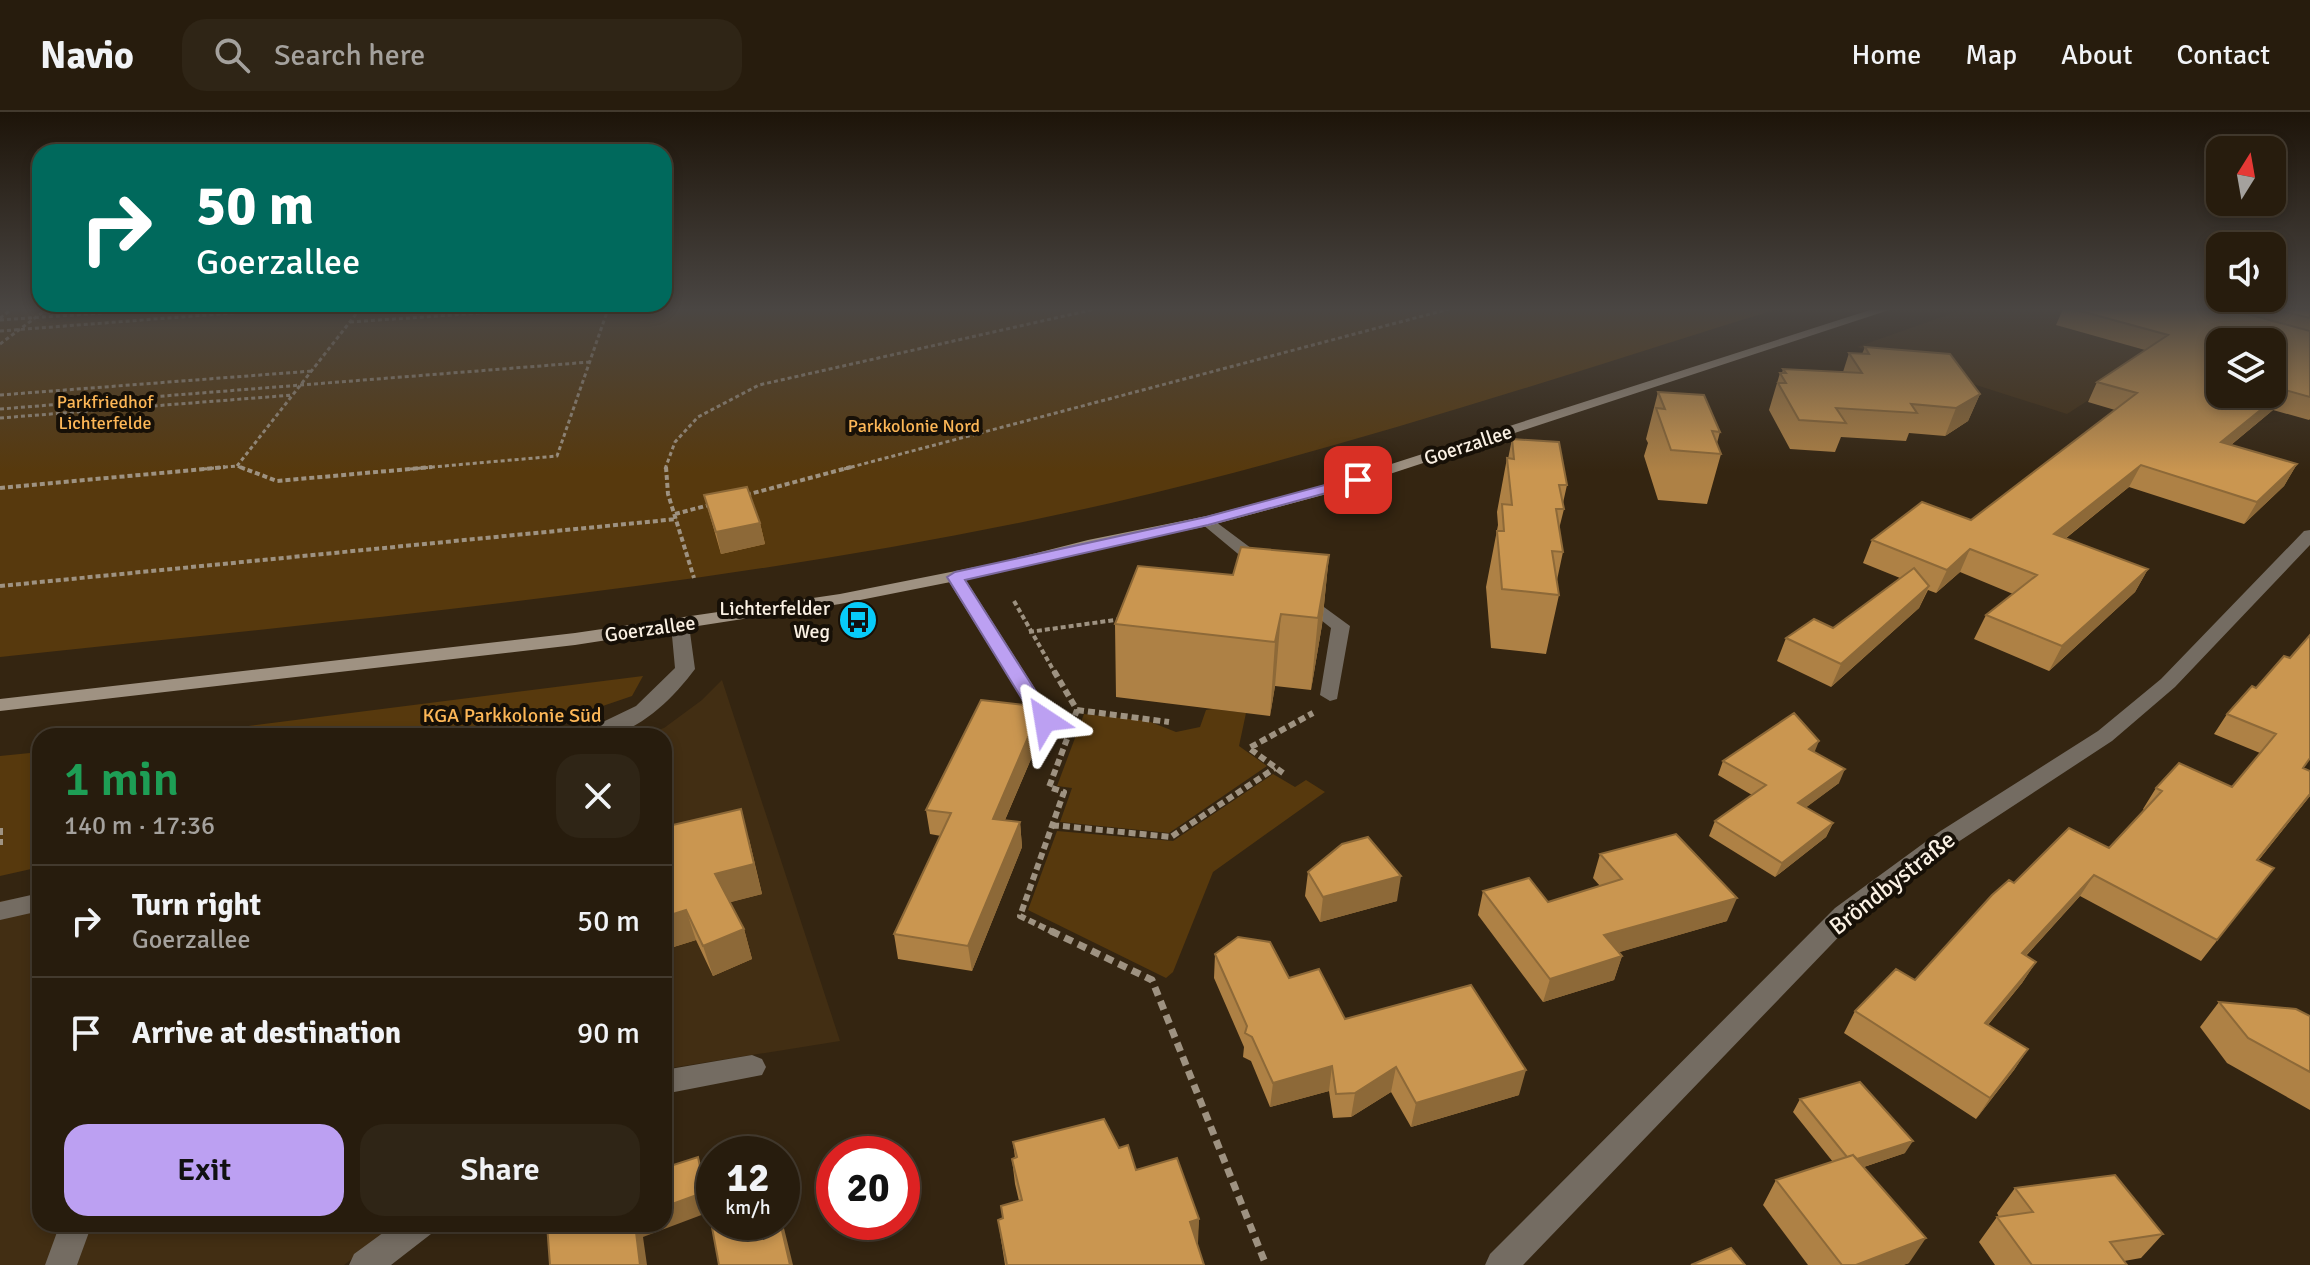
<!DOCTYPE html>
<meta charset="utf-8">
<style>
:root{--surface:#271c0d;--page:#2f2516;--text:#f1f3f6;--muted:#a4a19d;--line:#433a2e;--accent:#bca0f2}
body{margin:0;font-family:Signika,sans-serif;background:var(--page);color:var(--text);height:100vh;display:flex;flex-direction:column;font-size:30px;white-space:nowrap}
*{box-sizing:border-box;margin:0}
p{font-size:26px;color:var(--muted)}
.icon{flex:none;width:44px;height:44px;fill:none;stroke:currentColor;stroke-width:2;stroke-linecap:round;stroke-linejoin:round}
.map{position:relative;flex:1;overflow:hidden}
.side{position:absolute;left:32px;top:616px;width:640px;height:504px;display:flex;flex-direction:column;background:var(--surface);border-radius:24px;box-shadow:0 4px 12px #0003,0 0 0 2px var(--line)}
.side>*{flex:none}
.banner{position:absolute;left:32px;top:32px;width:640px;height:168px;border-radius:24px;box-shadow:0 4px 12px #0003,0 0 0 2px var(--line);background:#00695c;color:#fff;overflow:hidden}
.needle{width:52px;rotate:11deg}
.tools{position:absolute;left:2206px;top:24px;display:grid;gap:16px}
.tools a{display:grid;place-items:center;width:80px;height:80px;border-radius:16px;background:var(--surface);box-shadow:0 4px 12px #0003,0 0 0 2px var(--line);font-size:40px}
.speed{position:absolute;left:696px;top:1024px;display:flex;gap:16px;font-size:40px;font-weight:700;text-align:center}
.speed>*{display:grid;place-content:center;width:104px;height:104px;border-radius:50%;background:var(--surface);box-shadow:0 4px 12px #0003,0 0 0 2px var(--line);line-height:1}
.speed small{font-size:20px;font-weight:400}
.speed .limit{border:12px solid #d22;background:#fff;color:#111}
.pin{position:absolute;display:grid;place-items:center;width:68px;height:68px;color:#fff;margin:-34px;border-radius:16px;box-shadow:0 4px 12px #0006}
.me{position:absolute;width:88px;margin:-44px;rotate:327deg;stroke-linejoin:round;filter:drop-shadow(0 0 6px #0008)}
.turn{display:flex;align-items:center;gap:28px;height:168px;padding:0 32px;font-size:36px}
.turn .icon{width:104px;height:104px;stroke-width:2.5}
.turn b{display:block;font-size:56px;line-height:68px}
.round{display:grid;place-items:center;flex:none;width:84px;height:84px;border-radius:24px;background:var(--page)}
.head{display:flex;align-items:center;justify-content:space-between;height:136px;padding:0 32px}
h1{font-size:48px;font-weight:600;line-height:60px;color:#1e9e55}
.primary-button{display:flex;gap:16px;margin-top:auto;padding:16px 32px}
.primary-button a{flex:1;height:92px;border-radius:24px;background:var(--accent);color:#111;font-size:32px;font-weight:600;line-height:92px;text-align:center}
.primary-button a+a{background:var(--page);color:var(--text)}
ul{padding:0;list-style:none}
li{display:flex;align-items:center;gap:24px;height:112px;padding:0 32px;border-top:2px solid var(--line)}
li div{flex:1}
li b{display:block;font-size:30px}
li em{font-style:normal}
header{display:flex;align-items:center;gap:48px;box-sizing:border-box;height:112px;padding:0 40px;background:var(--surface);border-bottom:2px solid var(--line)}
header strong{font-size:38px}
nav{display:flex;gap:44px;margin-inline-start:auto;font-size:28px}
.search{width:560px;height:72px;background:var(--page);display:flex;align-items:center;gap:20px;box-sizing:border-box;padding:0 28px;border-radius:24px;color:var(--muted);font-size:30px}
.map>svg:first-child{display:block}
.built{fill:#422e13}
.green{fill:#57390d}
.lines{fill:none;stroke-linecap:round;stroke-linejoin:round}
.path-far3{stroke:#9e9281;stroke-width:3;stroke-dasharray:4 3;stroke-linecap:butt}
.path-far2{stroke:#9e9281;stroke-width:4;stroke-dasharray:5 3;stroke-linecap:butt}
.path-far1{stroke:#9e9281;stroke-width:6;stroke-dasharray:7 4;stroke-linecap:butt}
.path{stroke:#9e9281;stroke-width:7;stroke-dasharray:9 6;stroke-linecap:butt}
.service{fill:#746c62;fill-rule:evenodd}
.minor{fill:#746c62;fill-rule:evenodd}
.secondary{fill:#9f9282;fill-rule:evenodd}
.wall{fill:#ae8145}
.shaded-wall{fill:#8d6938}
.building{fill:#ca9650;stroke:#8d6938;stroke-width:2;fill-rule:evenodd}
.route{fill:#bca0f2;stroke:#7a689d;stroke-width:2}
.labels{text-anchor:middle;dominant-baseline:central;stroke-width:8;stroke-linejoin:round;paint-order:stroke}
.far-park-label{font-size:18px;fill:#fdb757;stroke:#171007}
.street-label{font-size:20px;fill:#fbf1e4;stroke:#171007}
.poi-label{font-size:20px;fill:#fbf1e4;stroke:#171007;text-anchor:end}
.park-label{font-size:20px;fill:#fdb757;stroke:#171007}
.near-street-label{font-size:24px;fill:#fbf1e4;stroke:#171007}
</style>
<header>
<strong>Navio</strong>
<div class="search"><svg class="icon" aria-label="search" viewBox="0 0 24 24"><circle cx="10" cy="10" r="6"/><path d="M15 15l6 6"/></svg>Search here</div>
<nav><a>Home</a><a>Map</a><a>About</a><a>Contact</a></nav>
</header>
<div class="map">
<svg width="2310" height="1153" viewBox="0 0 2310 1153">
<rect width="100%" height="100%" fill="#342511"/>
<path class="built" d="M1964,197H2114L2220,230L2146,251L2067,302L1857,235Z
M722,568L840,929L664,957V624H641L664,616L702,588Z
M40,783V1112H399L344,1153H0V789Z"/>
<path class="green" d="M0,197H1777C1556,266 1337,339 1111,391C746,474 372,505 0,545Z
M643,564L632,584L515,624H170Z
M1213,597L1246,601L1239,634L1267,654L1169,721L1060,710L1072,676L1057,674L1084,602L1148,609L1176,620L1200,615L1206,598Z
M40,640V755L0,764V644Z
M1273,662L1295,675L1306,668L1325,680L1213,760L1173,860L1166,866L1028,798L1057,719L1173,729Z"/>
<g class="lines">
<path class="path-far3" d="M0,206L12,197
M0,208L160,197
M350,210L540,197
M0,219L284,197
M0,232L47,197
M0,283L312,259
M0,297L590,250
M0,306L293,283
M237,354L360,197
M203,357L237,354L245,357
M410,357L557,344L608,197
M665,357L675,330L698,305L759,273L1095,197
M844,357L1449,197"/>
<path class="path-far2" d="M240,355L277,369L432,355
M666,355L668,382L694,466
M0,376L225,355
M746,383L851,355
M675,402L713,392
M0,474L677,407
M1014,489L1055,561
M1029,520L1122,507"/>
<path class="path-far1" d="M1054,559L1077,598L1074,606
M1077,598L1169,610
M1283,661L1249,636L1313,601
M1052,713L1171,725L1275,656
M0,716V733
M1055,821L1020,804L1064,680L1049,675L1067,627"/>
<path class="path" d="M1051,819L1152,868L1266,1153"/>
<path class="service" d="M1208,404L1267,448L1270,452L1267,456H1255L1202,412L1200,409Z
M955,460L964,465L1055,608L1052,613L1045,614L1035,608L946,465Z
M1302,479L1350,514L1337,587L1330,589L1320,583L1331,516L1296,488L1293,484L1296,480Z
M752,943L762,947L766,955L762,963L664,982V958Z
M395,1112H436L431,1122L391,1153H349L354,1142Z"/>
<path class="minor" d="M2310,418V433L2175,575L2112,629L1955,732L1853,810L1523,1153H1485L1490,1142L1835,796L1939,720L2098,619L2161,567L2304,419Z
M680,507L689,513L695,557C675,584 645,614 612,623C603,626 590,624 580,624L584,619L636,594L675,556L671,513Z
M40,781V799L0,808V790Z
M60,1112H92L77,1153H45Z"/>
<path class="secondary" d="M1873,197H1892L1338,379L1208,414L1089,438L1001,460L840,492L575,533L0,599V587L575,521L840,482L1001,450L1088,428L1207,404L1326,373Z"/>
</g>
<path class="wall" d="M2063,197H2310V307L2309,308L2273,298L2231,333L2297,352L2284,374L2244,412L2129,375L2065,427L2148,457L2135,480L2049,559L1974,527L1986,503L2013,482L1960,460L1936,481L1928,478L1919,496L1831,575L1777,549L1786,526L1833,516L1900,466L1863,451L1872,428L1971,408L2115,298L2088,290L2097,270L2145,238L2056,213Z
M1865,235L1980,282L1968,309L1945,324L1909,321L1906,329L1841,325L1835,340L1790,337L1769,298L1780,261H1782L1783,257L1843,260L1849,241L1862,242Z
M1658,280L1720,320L1717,331L1721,342L1707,392L1658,388L1644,344L1648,331L1646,327Z
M1512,327L1567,373L1563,391L1564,397L1559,417L1563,440L1557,468L1559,483L1546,542L1491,536L1486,475L1498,413L1497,400L1507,346L1508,347Z
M704,383L760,411L765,432L721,442Z
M1329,443L1322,513L1311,578L1275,574L1270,604L1116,585L1115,512L1233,463Z
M2252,574L2303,656L2310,684L2258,749L2274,756L2201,849L2080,784L2026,844L2036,850L2022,871L1988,913L2028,937L2014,958L1976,1007L1844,921L1855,899L1915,868L2014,771L2109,736L2144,698L2143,697L2156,676L2232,675L2260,641L2214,622L2227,602Z
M1043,619L1005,708L1020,710L1022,735L972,859L898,847L894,822L941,724L930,722L926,698Z
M1815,640L1839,671L1806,695L1833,711L1826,725L1775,765L1709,724L1715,709L1752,683L1718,663L1723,649Z
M664,689L670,714L749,727L762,782L730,790L744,817L752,847L713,864L696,828L664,838Z
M1600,742L1727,809L1619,840L1622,844L1614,868L1543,890L1478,803L1483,779L1548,790L1600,774L1593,766Z
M1308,760L1397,789L1320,810L1305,784Z
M1215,842L1289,866L1345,907L1519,983L1411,1015L1391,980L1351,1005L1333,1006L1329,979L1270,995L1251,949L1243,945L1244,935L1214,866Z
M2219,890L2310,904V998L2227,951L2200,915Z
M1800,987L1905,1041L1864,1055L1909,1151L1903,1153H1808L1763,1093L1776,1068L1833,1050L1793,1000Z
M1013,1030L1119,1036L1136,1058L1199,1107L1197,1131L1204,1153H1005L998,1108L1003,1106L1001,1094L1019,1089L1015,1072L1012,1047L1015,1046Z
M2015,1076L2163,1122L2141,1146L2124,1149L2127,1153H1995L1979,1130L1997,1105H1999L1997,1101Z"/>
<path class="shaded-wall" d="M2285,278L2273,298L2209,351L2221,330Z
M1980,282L1968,309L1945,324L1956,296Z
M2297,352L2284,374L2244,412L2257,390Z
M2141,353L2129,375L2042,445L2054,422Z
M760,411L765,432L721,442L716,420Z
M1970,437L1960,460L1936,481L1947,458Z
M1329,443L1322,513L1311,578L1318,506Z
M2148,457L2135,480L2049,559L2062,534Z
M1929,474L1919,496L1831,575L1841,552Z
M1281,502L1275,574L1270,604L1275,530Z
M1041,595L1043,619L995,731L993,707Z
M1819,629L1813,644L1809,637Z
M1845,657L1839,671L1792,706L1798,691Z
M2310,682V684L2241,769L2257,748Z
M664,689L670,708L673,745L664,716Z
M741,697L762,782L724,792L715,762Z
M1020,710L1022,735L972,859L968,834Z
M1833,711L1826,725L1775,765L1782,751Z
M2094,763L2080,784L2009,862L2022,841Z
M1401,764L1397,789L1320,810L1323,785Z
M1737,786L1727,809L1596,847L1604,823Z
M686,798L696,828L664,838V805Z
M744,817L752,847L713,864L703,834Z
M1622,844L1614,868L1543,890L1550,867Z
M2036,850L2022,871L1972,932L1985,911Z
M2028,937L2014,958L1976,1007L1990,986Z
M1332,954L1329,979L1270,995L1273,971Z
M1396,955L1391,980L1351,1005L1355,981Z
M1526,958L1519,983L1411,1015L1416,991Z
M1913,1029L1905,1041L1843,1062L1850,1050Z
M698,1045L706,1064L712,1099L643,1125L647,1153H640L635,1112H664V1095Z
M1199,1107L1198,1131L1189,1133L1190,1110Z
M782,1108L793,1153H790L780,1110H782Z
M1926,1126L1909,1151L1903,1153H1856Z"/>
<path class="building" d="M2073,197H2229L2310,219V285L2285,278L2221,330L2297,352L2257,390L2141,353L2054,422L2148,457L2062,534L1986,503L2037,463L1970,437L1947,458L1872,428L1922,390L1971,408L2137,281L2097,270L2168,223ZM2220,230H2272V282H2220Z
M2274,197H2310V206Z
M1865,235L1950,242L1980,282L1956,296L1911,292L1917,301L1836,296L1846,311L1799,308L1778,271H1786L1780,261H1786L1783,257L1862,261L1849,241L1869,242Z
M1658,280L1704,283L1720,320L1712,319L1721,342L1671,338L1656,296L1665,297Z
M1512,327L1559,330L1567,373H1559L1564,397H1556L1563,440L1552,439L1559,483L1502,477L1497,419H1504L1502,392L1512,393L1507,346L1514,347Z
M747,375L760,411L716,420L704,383Z
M1241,435L1329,443L1318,506L1281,502L1275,530L1115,512L1138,454L1233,463Z
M1914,456L1929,474L1841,552L1786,526L1814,507L1833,516Z
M2310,523V646L2303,656L2310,659V682L2257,748L2274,756L2217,828L2094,763L2022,841L2036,850L1985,911L2028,937L1990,986L1855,899L1896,857L1915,868L1992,783L2009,768L2014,771L2069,716L2109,736L2162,679L2156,676L2179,651L2232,675L2276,622L2227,602L2252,574L2256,576L2284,544L2290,546Z
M981,588L1041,595L993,707L1020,710L968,834L894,822L951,701L926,698Z
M1794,601L1819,629L1809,637L1845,657L1798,691L1833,711L1782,751L1715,709L1766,673L1723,649Z
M741,697L754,752L715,762L744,817L703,834L686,798L664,805V715Z
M1676,722L1737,786L1604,823L1622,844L1550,867L1483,779L1529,766L1548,790L1622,767L1600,742Z
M1368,725L1401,764L1323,785L1308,760L1342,732Z
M1238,825L1270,830L1289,866L1319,857L1345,907L1471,873L1526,958L1416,991L1396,955L1355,981L1336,982L1332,954L1273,971L1252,925L1245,921L1247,914L1215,842Z
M2219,890L2296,897L2310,904V960L2248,926Z
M1860,970L1913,1029L1857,1047L1853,1043L1847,1045L1800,987Z
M1104,1007L1119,1036L1128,1033L1136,1058L1177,1046L1199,1107L1190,1110L1204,1153H1007L998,1108L1003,1106L1001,1094L1022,1088L1012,1047L1017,1045L1013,1030Z
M1853,1043L1926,1126L1856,1153H1842L1776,1068Z
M698,1045L705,1080L664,1095V1056Z
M2115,1063L2163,1122L2110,1130L2127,1153H2032L1997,1105L2033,1100L2015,1076Z
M714,1080V1110H780L790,1153H719L706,1083Z
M547,1112H635L640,1153H550Z
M1731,1136L1745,1153H1691Z"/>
<linearGradient id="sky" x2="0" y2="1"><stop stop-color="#1d1409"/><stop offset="0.55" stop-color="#4a4643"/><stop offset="1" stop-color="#4a4643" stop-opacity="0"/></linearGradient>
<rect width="2310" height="359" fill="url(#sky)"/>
<path class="route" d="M1358,364L1365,368L1363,371L1208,413L965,468L1054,608L1045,614L1035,608L947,465L955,460L1206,405Z"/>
<defs>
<symbol id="bus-disc" viewBox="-11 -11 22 22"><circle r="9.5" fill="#07cbf9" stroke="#171007"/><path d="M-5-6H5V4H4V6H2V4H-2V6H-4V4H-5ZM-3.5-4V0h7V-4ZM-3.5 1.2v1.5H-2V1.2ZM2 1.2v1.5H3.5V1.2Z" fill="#111"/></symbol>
</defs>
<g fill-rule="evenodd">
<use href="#bus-disc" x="836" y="486" width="44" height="44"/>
</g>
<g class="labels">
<g class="far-park-label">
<text x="105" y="290">Parkfriedhof<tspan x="105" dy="21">Lichterfelde</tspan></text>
<text x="914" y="314">Parkkolonie Nord</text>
</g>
<g class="street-label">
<text transform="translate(1468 333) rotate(-18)">Goerzallee</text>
<text transform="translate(650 517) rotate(-8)">Goerzallee</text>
</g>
<g class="poi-label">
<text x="830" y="496">Lichterfelder<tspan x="830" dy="23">Weg</tspan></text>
</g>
<g class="park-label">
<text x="512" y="603">KGA Parkkolonie Süd</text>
</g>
<g class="near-street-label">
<text transform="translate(1892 771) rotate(-38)">Bröndbystraße</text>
</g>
</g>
</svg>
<div class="tools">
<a><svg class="needle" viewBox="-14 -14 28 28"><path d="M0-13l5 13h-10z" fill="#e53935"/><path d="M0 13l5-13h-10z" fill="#a4a19d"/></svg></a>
<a><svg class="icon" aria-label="sound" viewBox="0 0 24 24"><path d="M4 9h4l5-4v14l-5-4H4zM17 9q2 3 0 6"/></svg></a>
<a><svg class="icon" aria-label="layers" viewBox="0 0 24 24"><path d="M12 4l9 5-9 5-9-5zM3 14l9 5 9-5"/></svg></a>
</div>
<div class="speed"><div>12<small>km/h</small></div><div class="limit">20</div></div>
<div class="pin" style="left:1358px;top:368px;background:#d93025"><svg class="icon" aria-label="arrive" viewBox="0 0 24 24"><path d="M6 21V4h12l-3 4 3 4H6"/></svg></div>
<svg class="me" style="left:1045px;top:608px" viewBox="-20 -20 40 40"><path d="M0-17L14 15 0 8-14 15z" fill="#bca0f2" stroke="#fff" stroke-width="4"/></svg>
<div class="banner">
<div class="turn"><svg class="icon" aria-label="right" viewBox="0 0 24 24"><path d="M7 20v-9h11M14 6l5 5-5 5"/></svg><div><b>50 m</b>Goerzallee</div></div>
</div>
<section class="side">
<div class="head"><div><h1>1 min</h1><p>140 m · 17:36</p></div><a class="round"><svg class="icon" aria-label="close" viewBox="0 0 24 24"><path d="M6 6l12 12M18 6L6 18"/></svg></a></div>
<ul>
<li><svg class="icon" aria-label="right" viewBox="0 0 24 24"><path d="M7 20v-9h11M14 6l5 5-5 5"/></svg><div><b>Turn right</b><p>Goerzallee</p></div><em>50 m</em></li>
<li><svg class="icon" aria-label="arrive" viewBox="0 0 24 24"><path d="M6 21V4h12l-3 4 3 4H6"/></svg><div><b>Arrive at destination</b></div><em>90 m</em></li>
</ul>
<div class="primary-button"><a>Exit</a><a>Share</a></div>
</section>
</div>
